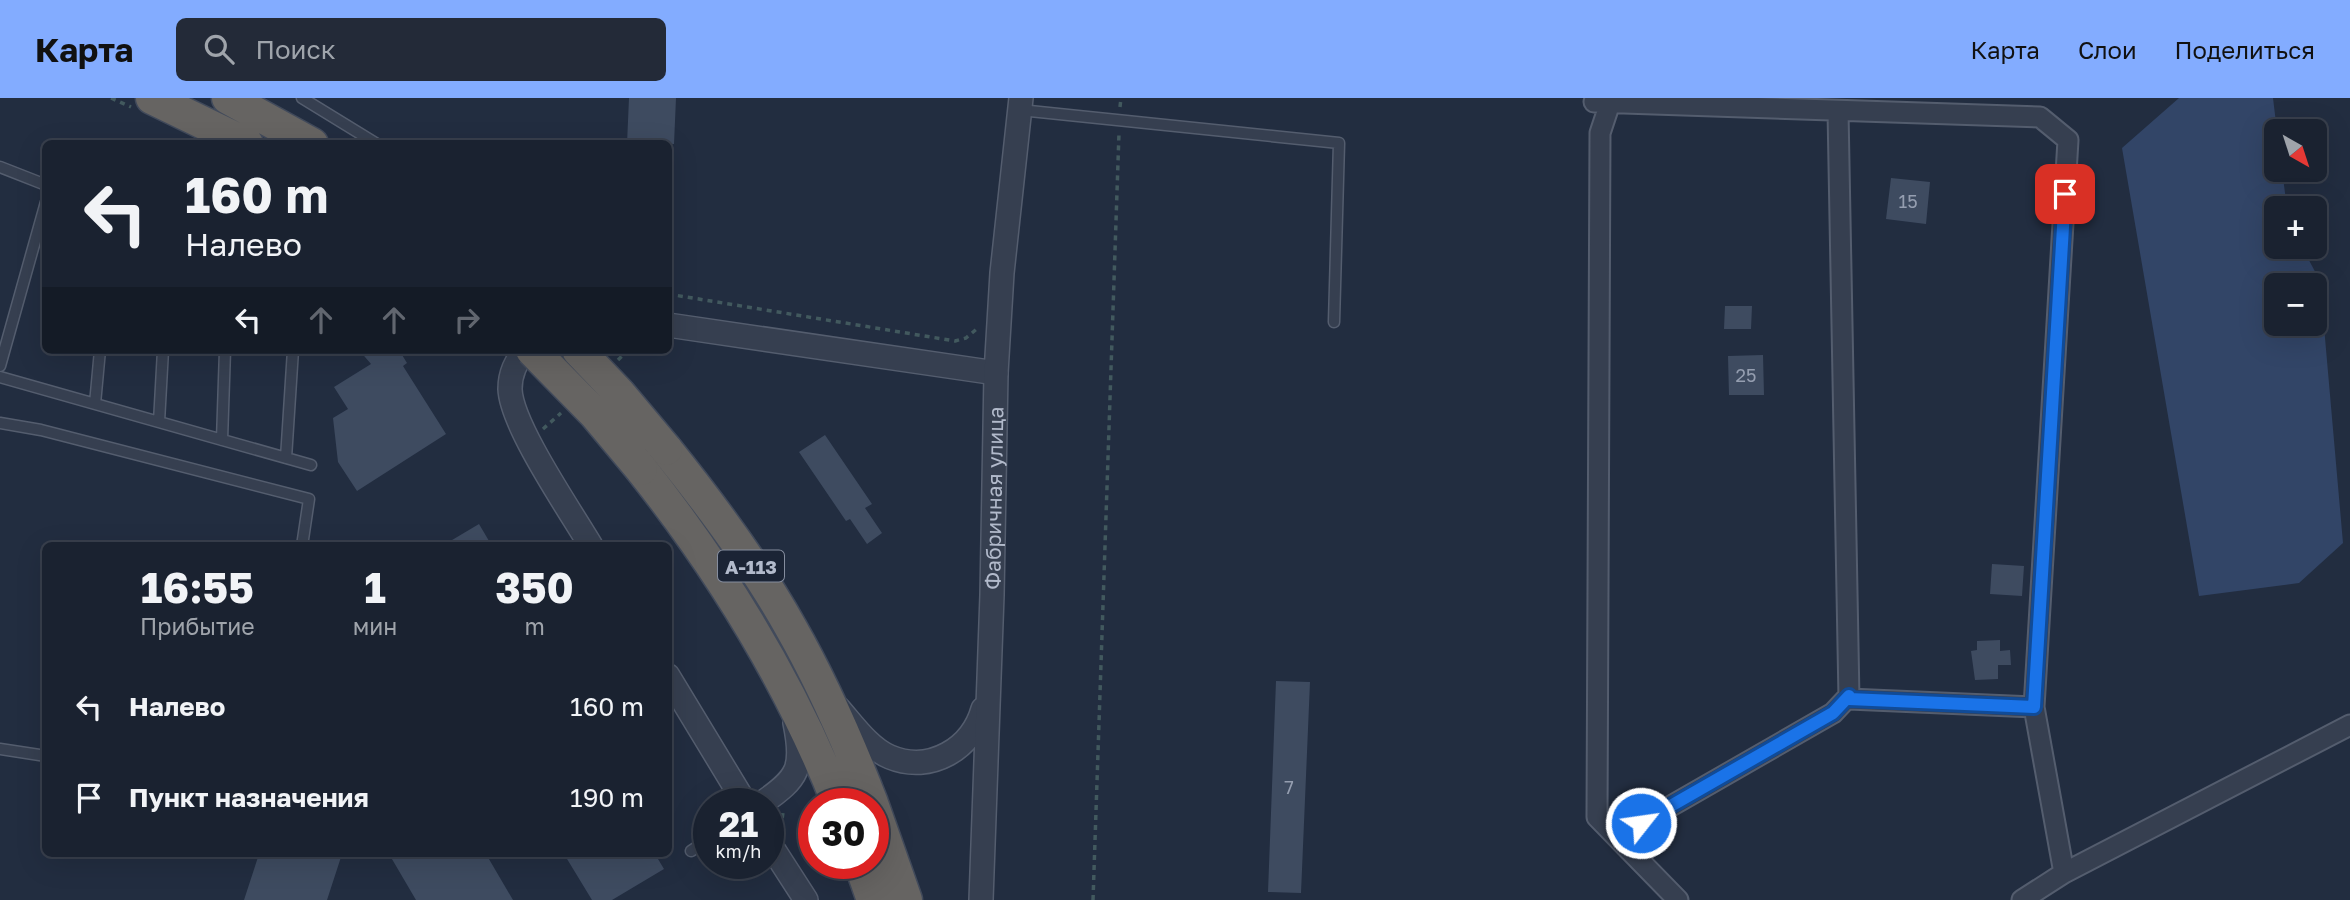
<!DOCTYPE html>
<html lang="ru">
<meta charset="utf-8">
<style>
:root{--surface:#1a2230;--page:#232a38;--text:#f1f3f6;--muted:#9fa4ab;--line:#383f4c;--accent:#83acff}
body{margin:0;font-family:"Golos Text",sans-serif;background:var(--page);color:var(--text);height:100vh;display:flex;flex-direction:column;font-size:26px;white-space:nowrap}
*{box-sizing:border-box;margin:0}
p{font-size:23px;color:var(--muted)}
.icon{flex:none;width:38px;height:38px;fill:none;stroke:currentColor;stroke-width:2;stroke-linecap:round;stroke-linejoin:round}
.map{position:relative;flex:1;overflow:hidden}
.panel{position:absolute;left:42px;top:444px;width:630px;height:315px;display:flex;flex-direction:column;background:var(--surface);border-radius:10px;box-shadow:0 7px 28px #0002,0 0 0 2px var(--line)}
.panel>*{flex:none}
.guide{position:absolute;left:42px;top:42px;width:630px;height:214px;border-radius:10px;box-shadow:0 7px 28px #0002,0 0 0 2px var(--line);background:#1a2230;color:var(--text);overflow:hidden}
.needle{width:46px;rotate:141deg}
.controls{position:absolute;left:2264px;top:21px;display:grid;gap:14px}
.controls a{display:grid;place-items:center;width:63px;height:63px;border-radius:10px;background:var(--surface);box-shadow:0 7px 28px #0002,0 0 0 2px var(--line);font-size:35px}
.speed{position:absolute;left:693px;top:690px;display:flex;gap:14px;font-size:35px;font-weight:700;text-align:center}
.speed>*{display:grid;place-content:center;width:91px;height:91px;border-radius:50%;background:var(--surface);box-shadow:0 7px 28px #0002,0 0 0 2px var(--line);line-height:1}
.speed small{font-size:18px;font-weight:400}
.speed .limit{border:10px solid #d22;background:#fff;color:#111}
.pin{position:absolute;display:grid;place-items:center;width:60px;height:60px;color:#fff;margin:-30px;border-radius:14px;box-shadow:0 4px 10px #0006}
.me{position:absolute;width:77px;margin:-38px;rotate:60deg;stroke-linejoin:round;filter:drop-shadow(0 0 5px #0008)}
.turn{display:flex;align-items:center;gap:24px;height:147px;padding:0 28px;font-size:32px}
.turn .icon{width:91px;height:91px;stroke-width:2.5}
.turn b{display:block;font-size:49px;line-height:60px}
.lanes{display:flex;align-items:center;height:66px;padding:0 28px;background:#0003;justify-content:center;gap:35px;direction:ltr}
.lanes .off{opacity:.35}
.eta{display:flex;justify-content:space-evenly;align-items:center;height:119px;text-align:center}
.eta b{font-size:42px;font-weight:700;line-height:49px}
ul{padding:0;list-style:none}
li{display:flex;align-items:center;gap:21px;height:91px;padding:0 28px}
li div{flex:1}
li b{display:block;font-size:26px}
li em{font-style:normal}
header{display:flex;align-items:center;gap:42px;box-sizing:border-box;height:98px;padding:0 35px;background:var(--accent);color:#111}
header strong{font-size:33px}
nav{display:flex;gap:38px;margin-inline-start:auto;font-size:24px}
.search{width:490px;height:63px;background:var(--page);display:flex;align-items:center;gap:18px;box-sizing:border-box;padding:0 24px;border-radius:10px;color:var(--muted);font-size:26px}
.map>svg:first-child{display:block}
.water{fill:#324567;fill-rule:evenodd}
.building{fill:#3e4b60}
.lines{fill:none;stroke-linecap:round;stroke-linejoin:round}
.service-casing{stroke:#545d6e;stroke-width:13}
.minor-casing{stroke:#545d6e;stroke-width:23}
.tertiary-casing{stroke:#545d6e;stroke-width:26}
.trunk-casing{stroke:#414a5b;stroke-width:35}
.path{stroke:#42595e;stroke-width:3.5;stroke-dasharray:5 5;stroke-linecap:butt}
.service{stroke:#363f50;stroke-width:10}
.minor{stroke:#363f50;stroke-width:19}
.tertiary{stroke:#363f50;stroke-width:23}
.trunk{stroke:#666462;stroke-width:32}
.trunk-bridge-casing{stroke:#414a5b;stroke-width:35;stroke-linecap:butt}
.trunk-bridge{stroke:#666462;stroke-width:32}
.route-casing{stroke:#114b97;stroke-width:18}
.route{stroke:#1a73e8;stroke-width:12}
.labels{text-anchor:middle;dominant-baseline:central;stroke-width:7;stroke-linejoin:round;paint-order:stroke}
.number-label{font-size:18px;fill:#959eb0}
.shield{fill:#1b2435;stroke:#858d9e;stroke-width:2}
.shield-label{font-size:19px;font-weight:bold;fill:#b2bacb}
.street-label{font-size:21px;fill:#b2bacb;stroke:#1b2435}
</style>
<header>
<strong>Карта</strong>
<div class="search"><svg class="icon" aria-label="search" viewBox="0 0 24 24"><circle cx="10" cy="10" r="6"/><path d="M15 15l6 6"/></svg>Поиск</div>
<nav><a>Карта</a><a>Слои</a><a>Поделиться</a></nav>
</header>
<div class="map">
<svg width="2350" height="802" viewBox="0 0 2350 802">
<rect width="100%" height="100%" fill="#222d40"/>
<path class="water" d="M2179,0H2273L2277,33V72H2282L2287,110H2277V149H2302L2320,183L2343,445L2299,485L2199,498L2122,50ZM2277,187H2315V226H2277Z"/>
<path class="building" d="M629,0H676L674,46H627Z
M1891,80L1930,84L1926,126L1886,121Z
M1725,208H1752L1751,231H1724Z
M359,252H399L407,265L403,268L446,336L357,393L338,364L333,320L348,311L334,289L371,266Z
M1763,257L1764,297H1729L1728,258Z
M825,337L872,406L865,410L882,435L867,446L850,421L846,423L799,354Z
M479,426L492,448H442Z
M1992,466L2024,468L2022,498L1990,496Z
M2000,542V553L2010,552L2011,567H1998V581L1975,582L1971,553L1977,552V543Z
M1276,583L1310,584L1301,795L1268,794Z
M259,756H342L327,802H244Z
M389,756H486L513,802H416Z
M564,756H655L664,771L612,802H592Z"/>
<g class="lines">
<defs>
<path id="service" d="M302,0L377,46
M1020,12L1339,45L1334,224
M0,69L46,87
M0,268L46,104
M0,279L311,367
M95,306L100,252
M159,324L163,252
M0,325L41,332L309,401L302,448
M222,342L225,252
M286,360L293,252
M0,651L46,658
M691,753L709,741"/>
<path id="minor" d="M1594,4L2040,19L2068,42L2034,609L2064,775
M1610,5L1600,35L1597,719L1678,802
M1838,13L1849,601L2034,609
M1617,739L1833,615L1849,598
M2022,802L2064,775L2350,627"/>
<g id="tertiary">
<path d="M668,227L996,275"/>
<path d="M525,252C516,264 510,275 510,291C511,327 571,414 591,448"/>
<path d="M668,578L745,705"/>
<path d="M839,611C853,627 870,651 890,659C931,676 972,650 983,611"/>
<path d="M762,705C799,680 804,669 795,625"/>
<path d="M768,743L806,802"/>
<path id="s1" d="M981,802L992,497L996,275L1002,175L1021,0"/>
</g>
<path id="trunk" d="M152,0L247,46
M228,0L312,46
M666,351C711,407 756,467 791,530C823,586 849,646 872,705
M641,371C722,473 790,584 838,705
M873,708L906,802
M860,765L873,802"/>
</defs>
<use href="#service" class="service-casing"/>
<use href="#minor" class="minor-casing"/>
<use href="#tertiary" class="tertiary-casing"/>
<use href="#trunk" class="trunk-casing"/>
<path class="path" d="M111,0L131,9
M1120,9L1121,0
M668,196L955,243L966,240L979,229
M618,262L628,252
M543,331L561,315
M781,730L783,714
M1093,802L1119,35"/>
<use href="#service" class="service"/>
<use href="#minor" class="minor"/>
<use href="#tertiary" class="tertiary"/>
<use href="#trunk" class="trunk"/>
<defs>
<path id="trunk-bridge" d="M532,252L595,316L641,371
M578,252L619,295L666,351"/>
</defs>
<use href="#trunk-bridge" class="trunk-bridge-casing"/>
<use href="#trunk-bridge" class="trunk-bridge"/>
</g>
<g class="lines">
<defs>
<path id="route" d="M1641,725L1833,615L1849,598V601L2034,609L2065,96"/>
</defs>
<use href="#route" class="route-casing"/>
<use href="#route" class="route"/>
</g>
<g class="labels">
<g class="number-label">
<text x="1908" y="103">15</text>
<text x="1746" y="277">25</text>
<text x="1289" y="689">7</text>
</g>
<rect class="shield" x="718" y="452.5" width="66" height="31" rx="5"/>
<g class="shield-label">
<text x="751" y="468">А-113</text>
</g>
<g class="street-label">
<text stroke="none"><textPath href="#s1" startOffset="402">Фабричная улица</textPath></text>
</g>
</g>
</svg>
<div class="controls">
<a><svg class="needle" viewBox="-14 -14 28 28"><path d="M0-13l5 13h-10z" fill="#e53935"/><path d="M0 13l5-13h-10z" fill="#9fa4ab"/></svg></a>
<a>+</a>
<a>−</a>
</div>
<div class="speed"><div>21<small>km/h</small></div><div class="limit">30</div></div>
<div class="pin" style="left:2065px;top:96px;background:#d93025"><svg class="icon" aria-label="arrive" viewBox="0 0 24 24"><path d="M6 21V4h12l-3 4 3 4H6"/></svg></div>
<svg class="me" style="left:1641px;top:725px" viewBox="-20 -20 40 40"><circle r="17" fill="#1a73e8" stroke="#fff" stroke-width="3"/><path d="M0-11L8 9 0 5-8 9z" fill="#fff"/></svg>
<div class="guide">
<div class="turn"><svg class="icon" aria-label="left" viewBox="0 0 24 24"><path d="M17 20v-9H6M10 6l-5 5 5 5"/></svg><div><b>160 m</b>Налево</div></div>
<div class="lanes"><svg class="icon" aria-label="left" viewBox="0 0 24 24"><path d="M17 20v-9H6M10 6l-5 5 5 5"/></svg><svg class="icon off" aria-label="ahead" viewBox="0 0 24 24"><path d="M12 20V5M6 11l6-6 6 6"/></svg><svg class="icon off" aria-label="ahead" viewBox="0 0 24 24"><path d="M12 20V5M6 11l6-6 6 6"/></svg><svg class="icon off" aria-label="right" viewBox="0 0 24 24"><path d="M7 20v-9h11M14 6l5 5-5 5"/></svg></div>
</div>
<section class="panel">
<div class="eta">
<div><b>16:55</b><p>Прибытие</p></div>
<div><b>1</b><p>мин</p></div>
<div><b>350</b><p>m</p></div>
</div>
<ul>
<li><svg class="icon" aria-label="left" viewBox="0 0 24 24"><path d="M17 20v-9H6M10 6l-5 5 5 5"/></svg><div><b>Налево</b></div><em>160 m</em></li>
<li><svg class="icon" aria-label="arrive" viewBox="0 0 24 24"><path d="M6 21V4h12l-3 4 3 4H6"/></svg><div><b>Пункт назначения</b></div><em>190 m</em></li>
</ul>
</section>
</div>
